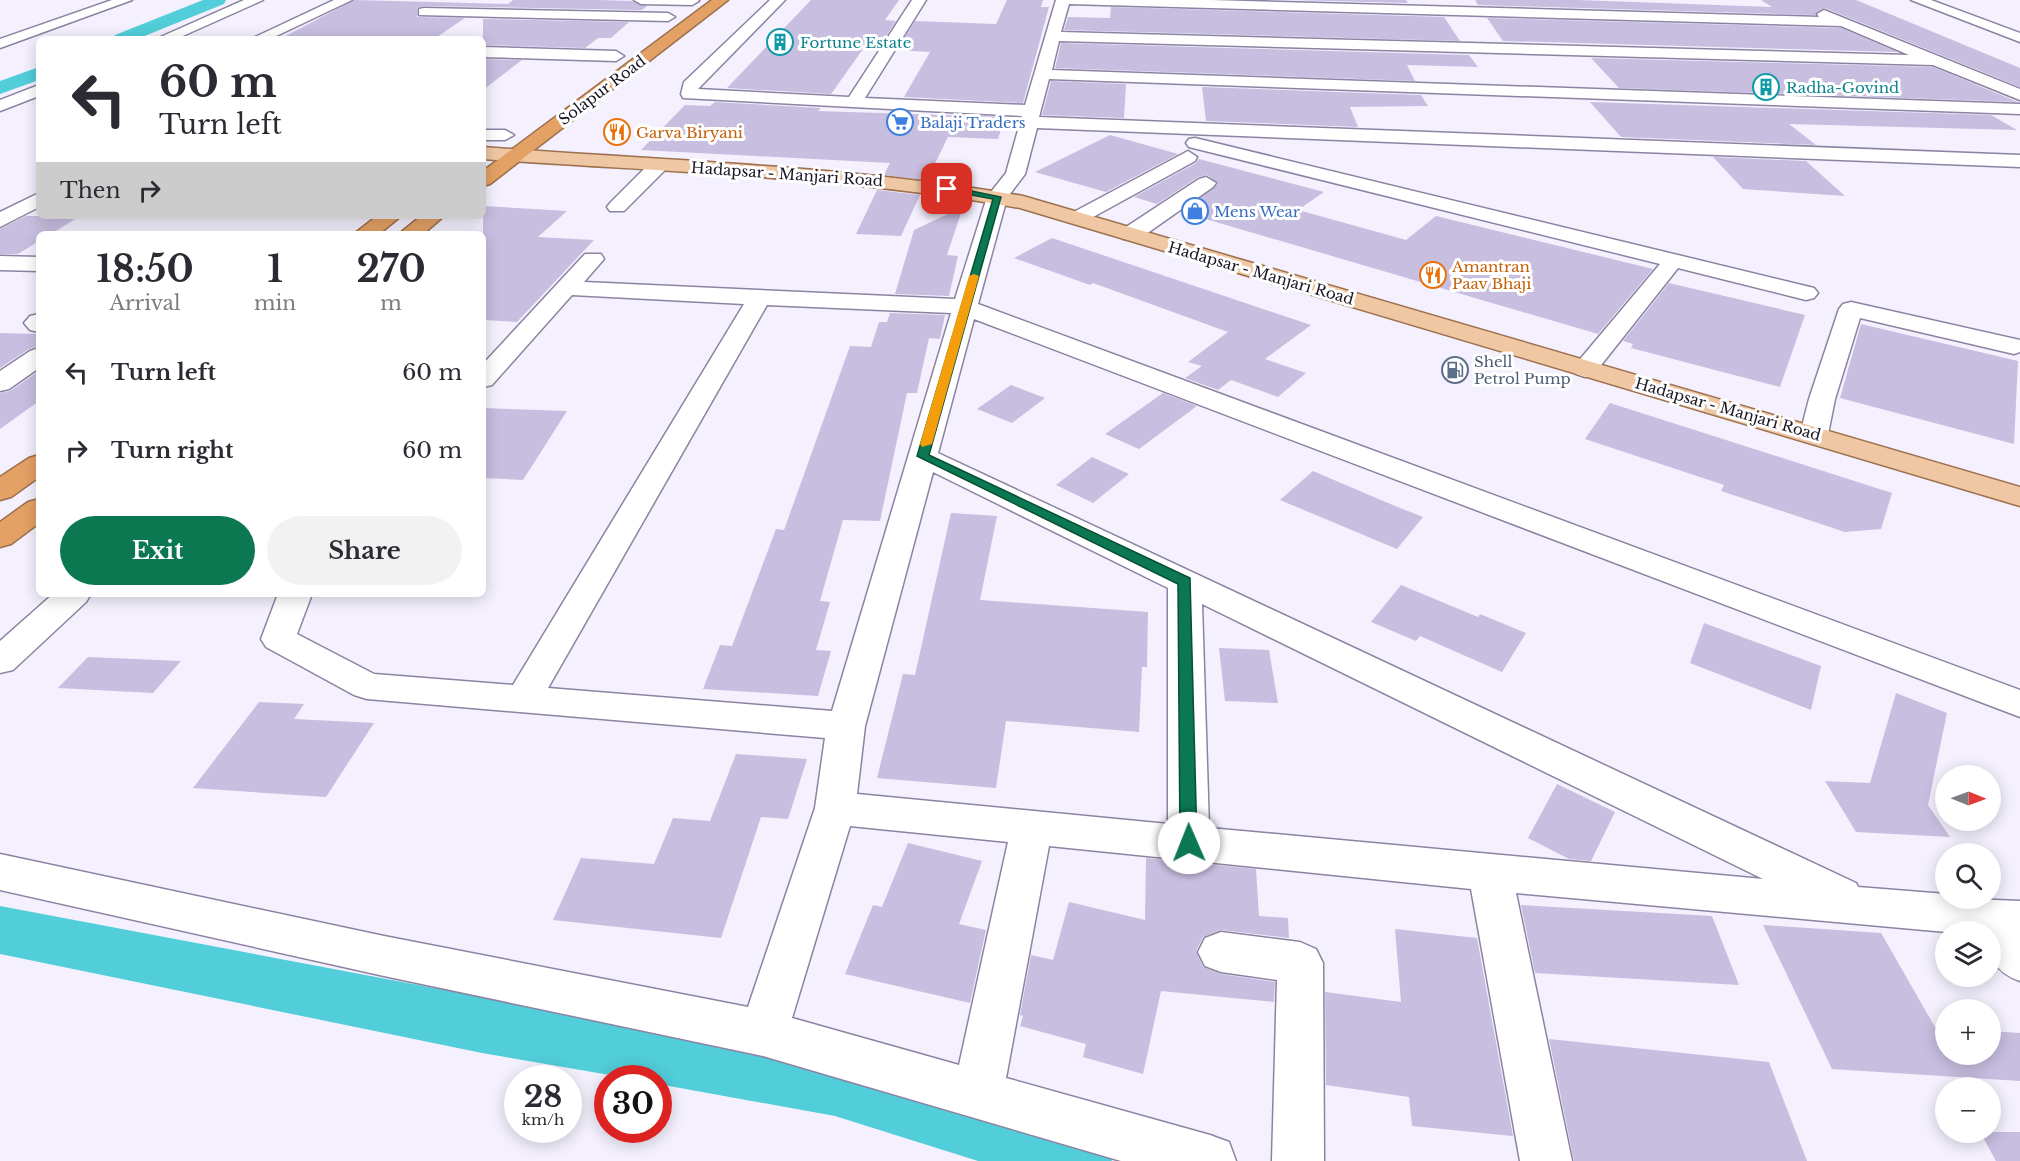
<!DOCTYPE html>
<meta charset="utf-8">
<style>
:root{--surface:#fff;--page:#f2f2f3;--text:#2b2b33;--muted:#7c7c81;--accent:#0b7852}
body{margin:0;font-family:"Libre Baskerville",serif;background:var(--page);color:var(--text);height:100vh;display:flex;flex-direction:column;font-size:22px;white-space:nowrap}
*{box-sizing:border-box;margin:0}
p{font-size:20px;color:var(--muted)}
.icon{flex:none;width:33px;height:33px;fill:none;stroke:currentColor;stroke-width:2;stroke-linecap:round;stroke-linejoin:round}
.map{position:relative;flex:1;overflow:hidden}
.drawer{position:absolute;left:36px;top:231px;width:450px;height:366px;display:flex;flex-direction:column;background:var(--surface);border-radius:9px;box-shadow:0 3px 15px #0003}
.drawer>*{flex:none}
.top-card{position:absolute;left:36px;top:36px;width:450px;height:183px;border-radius:9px;box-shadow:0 3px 15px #0003;background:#fff;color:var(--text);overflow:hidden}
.needle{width:39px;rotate:91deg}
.controls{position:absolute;left:1935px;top:765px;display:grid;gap:12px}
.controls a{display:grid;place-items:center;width:66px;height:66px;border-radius:50%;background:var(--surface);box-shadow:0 3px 15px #0003;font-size:30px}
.speed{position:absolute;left:504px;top:1065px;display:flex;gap:12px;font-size:30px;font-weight:700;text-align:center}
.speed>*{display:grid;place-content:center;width:78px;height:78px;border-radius:50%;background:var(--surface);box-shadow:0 3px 15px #0003;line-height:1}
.speed small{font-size:15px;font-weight:400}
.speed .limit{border:9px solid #d22;background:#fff;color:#111}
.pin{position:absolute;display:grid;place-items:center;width:51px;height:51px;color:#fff;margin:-26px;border-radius:12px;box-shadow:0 3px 9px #0006}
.me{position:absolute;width:66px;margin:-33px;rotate:359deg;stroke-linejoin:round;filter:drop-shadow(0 0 4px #0008)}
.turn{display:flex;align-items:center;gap:21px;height:126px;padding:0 24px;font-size:27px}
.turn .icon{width:78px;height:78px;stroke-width:2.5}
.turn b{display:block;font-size:42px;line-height:51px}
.then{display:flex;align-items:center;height:57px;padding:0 24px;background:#0003;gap:12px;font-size:22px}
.eta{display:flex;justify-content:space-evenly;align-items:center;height:102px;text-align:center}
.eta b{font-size:36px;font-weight:800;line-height:42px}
.cta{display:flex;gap:12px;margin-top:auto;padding:12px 24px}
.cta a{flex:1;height:69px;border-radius:36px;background:var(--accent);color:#fff;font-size:24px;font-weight:800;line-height:69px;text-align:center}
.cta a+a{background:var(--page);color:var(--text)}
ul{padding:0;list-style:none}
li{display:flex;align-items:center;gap:18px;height:78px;padding:0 24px}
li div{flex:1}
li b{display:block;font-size:22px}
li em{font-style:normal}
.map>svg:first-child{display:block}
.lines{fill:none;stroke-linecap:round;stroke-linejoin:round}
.canal{fill:#51ced9;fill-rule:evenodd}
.building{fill:#c8bee0}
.minor-casing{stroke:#8c83a2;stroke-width:3}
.major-casing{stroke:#9d704e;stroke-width:3}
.highway-casing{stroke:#9d704e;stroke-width:3}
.minor{fill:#fff;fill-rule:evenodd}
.major{fill:#efc7a3;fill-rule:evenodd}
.highway{fill:#e4a165;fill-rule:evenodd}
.route{fill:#0b7852;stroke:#074e35;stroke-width:1.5}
.slow{fill:#f59e0b}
.labels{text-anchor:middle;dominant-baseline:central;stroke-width:6;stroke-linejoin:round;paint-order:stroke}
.far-culture-label{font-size:15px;fill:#0d838f;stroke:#fff;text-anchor:start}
.far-street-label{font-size:15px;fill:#191622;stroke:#fff}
.far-shop-label{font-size:15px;fill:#366cbe;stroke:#fff;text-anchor:start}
.far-food-label{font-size:15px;fill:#c56008;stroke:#fff;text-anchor:start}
.far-service-label{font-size:15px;fill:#4e5e75;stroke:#fff;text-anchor:start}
</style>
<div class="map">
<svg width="2020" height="1161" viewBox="0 0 2020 1161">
<rect width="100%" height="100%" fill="#f4f0fe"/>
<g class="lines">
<path class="canal" d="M203,0H226L224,4L137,39H112L115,35Z
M39,67V80L0,94V81Z
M0,906L482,997L835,1056L1080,1129L1103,1138L1112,1161H978L835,1116L658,1084V1078H627L482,1053L0,954Z"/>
</g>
<path class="building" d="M354,0L508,4L513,0H600L632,1L647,6L642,10L424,6L417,8V17L465,18L434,39H280Z
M811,0H899L885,20L896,21L877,50L863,49L831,94L727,88Z
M1007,0H1043L1041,7H1049L1023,103L904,97L930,52L897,50L915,21L996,24Z
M1292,0H1406L1408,3Z
M1475,0H1578L1772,7L1761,0H1856L2020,68V87L1825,8L1815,15L1478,5Z
M1111,7L1444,17L1460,41L1064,30L1068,17L1110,18Z
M1487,18L1841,28L1897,52L1503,41Z
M483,19L629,22L611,38H598L585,48L483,45Z
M1061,43L1469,55L1478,67L1407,65L1415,81L1055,68Z
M1591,58L1933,67L2018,102L1619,88Z
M483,59L522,60L483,90Z
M1051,81L1126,84L1124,118L1042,115Z
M1202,87L1421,95L1428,106L1350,107L1358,127L1206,121Z
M715,102L821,108L818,111L1005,117L998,139L948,137L927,180L884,175L890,163L641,150L685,105L710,106Z
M1590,102L1991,115L2017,130L1789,124L1816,145L1621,137Z
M1110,135L1178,154L1106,192L1035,172Z
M1713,157L1806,161L1845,196L1743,189Z
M1199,159L1324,192L1298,210L1406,240L1436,216L1653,269L1598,334L1182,212L1218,184L1207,175L1198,177L1157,204L1134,197L1196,163Z
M877,190L920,195L901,236L856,234Z
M483,206L567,211L538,237L594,240L517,322L483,320Z
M963,207L947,255L958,256L949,296L895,294L914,230Z
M26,216H80L51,234H39V241L18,254H0V229Z
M1052,238L1311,325L1265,359L1306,373L1278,397L1231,380L1218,390L1185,378L1202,366L1188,362L1228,332L1093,283L1090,285L1014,258Z
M1669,283L1805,315L1780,387L1631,348L1633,344L1623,341Z
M890,313L945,315L940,339L929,338L917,393H907L880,521L843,520L820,601L830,602L816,650L831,651L818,696L703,689L720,645L732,646L776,529L784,530L850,346L871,347L879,322H887Z
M1861,324L2018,361L2014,444L1840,398Z
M0,333L39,334V346L29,349L0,368Z
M39,371V401L0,429V393L10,391Z
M1011,385L1045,398L1012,423L977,409Z
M1163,393L1197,406L1139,449L1105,434Z
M1610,403L1892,493L1881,529L1845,532L1721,491L1724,485L1585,439Z
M483,408L567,411L523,480L483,478Z
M1092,457L1129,474L1093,503L1056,485Z
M1313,471L1395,506L1423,517L1397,549L1280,500Z
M951,513L997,516L980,600L1148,612L1147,667H1142L1139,732L1006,721L996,788L877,778L903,674L915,675Z
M1401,585L1478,617L1480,614L1526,633L1502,672L1420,636L1416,641L1371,622Z
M1704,623L1821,666L1811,710L1690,663Z
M1219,648L1269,650L1278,703L1225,701Z
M88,657L181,661L153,693L58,688Z
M1896,693L1947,713L1928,805L1950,837L1856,832L1825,781L1870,783Z
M259,702L304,704L294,719L374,723L326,797L193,788Z
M736,754L807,759L788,819L761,817L721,938L553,920L581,858L654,864L673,818L710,821Z
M1557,784L1615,812L1591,861L1569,859L1528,838Z
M908,843L982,861L959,924L986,930L970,1003L845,974L873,905L882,907Z
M1146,858L1256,869L1259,916L1288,918L1289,938L1221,930L1203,937L1196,951L1203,967L1221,974L1275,982L1274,1002L1161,991L1143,1074L1083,1057L1086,1044L1020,1026L1023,1016L1020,1015L1031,955L1053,960L1069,902L1145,920Z
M1521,905L1712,916L1739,985L1535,973Z
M1763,925L1881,933L1935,1027L1946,1028V1054H1990V1031L2020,1033V1081L1832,1069Z
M1395,929L1477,938L1513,1136L1412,1126L1409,1097L1326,1085L1325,992L1401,1002Z
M1549,1039L1769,1062L1807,1161H1574Z
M1980,1132H2020V1161H1996Z"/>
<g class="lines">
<defs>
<path id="minor" d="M112,0H132L0,48V39Z
M244,0H263L176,39H156Z
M334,0H352L270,39H251Z
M634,0H698L699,1L692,5L641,4Z
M770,0H785L698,89L849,97L912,0H926L865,98L1025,105L1056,0H1211L1819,17L1817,14L1824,10L2020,89V100L1933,65L1059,41L1052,70L2020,104V114L1049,79L1039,117L2020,155V167L1037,128L1025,174L1007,198L978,304L2020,690V717L974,319L938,453L1856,883L1858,887L1946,894V898L2020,901V981C1994,972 1990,958 1990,932H1946L1516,893L1572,1161H1520L1471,889L1049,846L1006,1078L1210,1135L1229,1142L1236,1161H1121L763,1056L384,976L0,890V854L384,936L748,1007L815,808L825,738L367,699L354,695L266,647L261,639L278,594H312L297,634L374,674L513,685L744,304L572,295L492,385L483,387V364L585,254H601L604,259L584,282L955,299L987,197L1006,173L1022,116L683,98L681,94L684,82ZM1069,4L1841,26L1909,55L1061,32ZM767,305L951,313L832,711L548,688ZM933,472L1168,588V824L857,794L865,726ZM1202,604L1763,879L1209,828ZM850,826L1008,842L959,1065L792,1018Z
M1911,0H1931L2020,33V42Z
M424,8L668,13L675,17L668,21L419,15V9Z
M483,47L616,51L624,56L616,61L483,57Z
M39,85V96L0,111V100Z
M483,130H505L514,135L505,140H483Z
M1195,138L1814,288L1818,293L1814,298L1806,300L1678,268L1594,374L1585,377L1576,374L1572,369L1576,364L1660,264L1189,147L1186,143L1189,139Z
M1188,151L1197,157L1195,161L1084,222H1070L1067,218L1070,214Z
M659,159L666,161L669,165L666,169L624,211H610L607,207L610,203L652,161Z
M1206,177L1216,183L1213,187L1139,239H1123L1120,234L1123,229L1199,179Z
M39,193V207L0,227V212Z
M0,256L39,257V271L0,270Z
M1851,302L2020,340V352L2014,354L1860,318L1835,399L1828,434L1824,440L1814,442L1804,440L1800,434L1809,399L1839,309L1843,304Z
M39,314V332L30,330L24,323L30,316Z
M39,348V368L9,389L0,391V371L30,351Z
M53,594H91L86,602L13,670L0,673V641Z
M1221,932L1300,942L1316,949L1323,963L1324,1161H1272L1277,980L1221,972L1205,966L1198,952L1205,938Z"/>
<path id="major" d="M483,147C664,161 844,165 1023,196L2020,487V506L1020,208C842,176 663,172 483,159Z"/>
<path id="highway" d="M712,0H728L490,184L483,186V171Z
M377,216H401L379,234H354Z
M421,216H444L423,234H399Z
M39,455V477L11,497L0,500V477L29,458Z
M39,499V523L11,544L0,547V522L28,502Z"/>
</defs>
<use href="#minor" class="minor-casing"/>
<use href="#major" class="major-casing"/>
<use href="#highway" class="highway-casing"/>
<use href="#minor" class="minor"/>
<use href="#major" class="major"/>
<use href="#highway" class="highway"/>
</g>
<path class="route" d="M947,186L1001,197L929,455L1190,578L1197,843L1195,848H1182L1180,843L1178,584L917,456L993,199L945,190Z"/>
<path class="slow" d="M974,274L979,276L932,444L922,447L920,444L969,276Z"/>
<defs>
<symbol id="building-ring" viewBox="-11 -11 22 22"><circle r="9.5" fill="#fff" stroke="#0f9aa8" stroke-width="1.5"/><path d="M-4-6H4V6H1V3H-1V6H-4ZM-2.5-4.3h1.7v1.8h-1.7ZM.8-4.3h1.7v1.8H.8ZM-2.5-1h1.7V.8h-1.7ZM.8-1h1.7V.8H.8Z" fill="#0f9aa8"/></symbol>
<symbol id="supermarket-ring" viewBox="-11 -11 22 22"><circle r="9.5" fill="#fff" stroke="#3f7fe0" stroke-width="1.5"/><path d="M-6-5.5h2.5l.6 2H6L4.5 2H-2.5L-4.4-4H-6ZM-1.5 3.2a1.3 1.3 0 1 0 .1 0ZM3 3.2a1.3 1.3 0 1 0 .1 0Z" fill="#3f7fe0"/></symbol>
<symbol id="restaurant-ring" viewBox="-11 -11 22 22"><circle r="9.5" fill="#fff" stroke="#e8710a" stroke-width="1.5"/><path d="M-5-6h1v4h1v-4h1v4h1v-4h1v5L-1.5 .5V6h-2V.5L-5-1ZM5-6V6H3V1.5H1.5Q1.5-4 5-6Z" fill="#e8710a"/></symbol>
<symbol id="shop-ring" viewBox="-11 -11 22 22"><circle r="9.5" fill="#fff" stroke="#3f7fe0" stroke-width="1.5"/><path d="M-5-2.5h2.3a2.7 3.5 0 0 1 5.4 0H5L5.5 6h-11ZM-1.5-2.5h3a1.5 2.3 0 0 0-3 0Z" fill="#3f7fe0"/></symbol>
<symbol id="fuel-ring" viewBox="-11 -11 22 22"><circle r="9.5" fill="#fff" stroke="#5c6f8a" stroke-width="1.5"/><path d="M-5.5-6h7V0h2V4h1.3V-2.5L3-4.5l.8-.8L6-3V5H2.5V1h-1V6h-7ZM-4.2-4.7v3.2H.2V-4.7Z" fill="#5c6f8a"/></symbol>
</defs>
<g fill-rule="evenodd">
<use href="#building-ring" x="765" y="27" width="30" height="30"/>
<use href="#building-ring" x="1751" y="72" width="30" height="30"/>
<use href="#supermarket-ring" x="885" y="107" width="30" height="30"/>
<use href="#restaurant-ring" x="602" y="117" width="30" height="30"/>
<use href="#shop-ring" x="1180" y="196" width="30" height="30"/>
<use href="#restaurant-ring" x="1418" y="260" width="30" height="30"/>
<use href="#fuel-ring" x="1440" y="355" width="30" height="30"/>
</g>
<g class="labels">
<g class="far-culture-label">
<text x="800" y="42">Fortune Estate</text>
<text x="1786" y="87">Radha-Govind</text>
</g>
<g class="far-street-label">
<text transform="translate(602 90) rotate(-37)">Solapur Road</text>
<text transform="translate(787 174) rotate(4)">Hadapsar - Manjari Road</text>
<text transform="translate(1261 273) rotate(16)">Hadapsar - Manjari Road</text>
<text transform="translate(1728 409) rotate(16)">Hadapsar - Manjari Road</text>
</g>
<g class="far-shop-label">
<text x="920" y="122">Balaji Traders</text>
<text x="1214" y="211">Mens Wear</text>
</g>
<g class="far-food-label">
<text x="636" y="132">Garva Biryani</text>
<text x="1452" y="266">Amantran<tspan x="1452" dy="17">Paav Bhaji</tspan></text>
</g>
<g class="far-service-label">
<text x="1474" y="361">Shell<tspan x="1474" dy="17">Petrol Pump</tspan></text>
</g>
</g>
</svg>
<div class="controls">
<a><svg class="needle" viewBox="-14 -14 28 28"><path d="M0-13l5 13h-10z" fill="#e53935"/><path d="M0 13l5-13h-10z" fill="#7c7c81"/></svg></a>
<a><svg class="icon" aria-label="search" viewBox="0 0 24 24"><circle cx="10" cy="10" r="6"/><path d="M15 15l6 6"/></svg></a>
<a><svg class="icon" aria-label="layers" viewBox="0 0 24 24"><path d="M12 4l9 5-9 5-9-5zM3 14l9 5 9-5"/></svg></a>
<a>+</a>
<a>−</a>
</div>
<div class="speed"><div>28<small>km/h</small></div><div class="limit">30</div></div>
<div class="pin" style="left:947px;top:189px;background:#d93025"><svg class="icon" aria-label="arrive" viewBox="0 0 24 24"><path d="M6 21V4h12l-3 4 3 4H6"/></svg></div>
<svg class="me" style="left:1189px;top:843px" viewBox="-20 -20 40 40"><circle r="19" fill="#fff"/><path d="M0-13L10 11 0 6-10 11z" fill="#0b7852"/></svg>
<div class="top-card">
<div class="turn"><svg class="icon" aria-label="left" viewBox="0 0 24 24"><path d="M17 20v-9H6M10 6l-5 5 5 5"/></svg><div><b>60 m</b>Turn left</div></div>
<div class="then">Then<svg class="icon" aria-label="right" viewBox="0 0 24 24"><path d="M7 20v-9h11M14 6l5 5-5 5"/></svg></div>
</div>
<section class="drawer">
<div class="eta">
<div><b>18:50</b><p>Arrival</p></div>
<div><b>1</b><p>min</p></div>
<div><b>270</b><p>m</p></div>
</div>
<ul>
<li><svg class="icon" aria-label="left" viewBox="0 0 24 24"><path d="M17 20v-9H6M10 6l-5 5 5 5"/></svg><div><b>Turn left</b></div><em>60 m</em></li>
<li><svg class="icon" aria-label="right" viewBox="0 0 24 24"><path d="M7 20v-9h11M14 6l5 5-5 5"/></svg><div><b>Turn right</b></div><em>60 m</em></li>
</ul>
<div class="cta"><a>Exit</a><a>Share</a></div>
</section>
</div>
